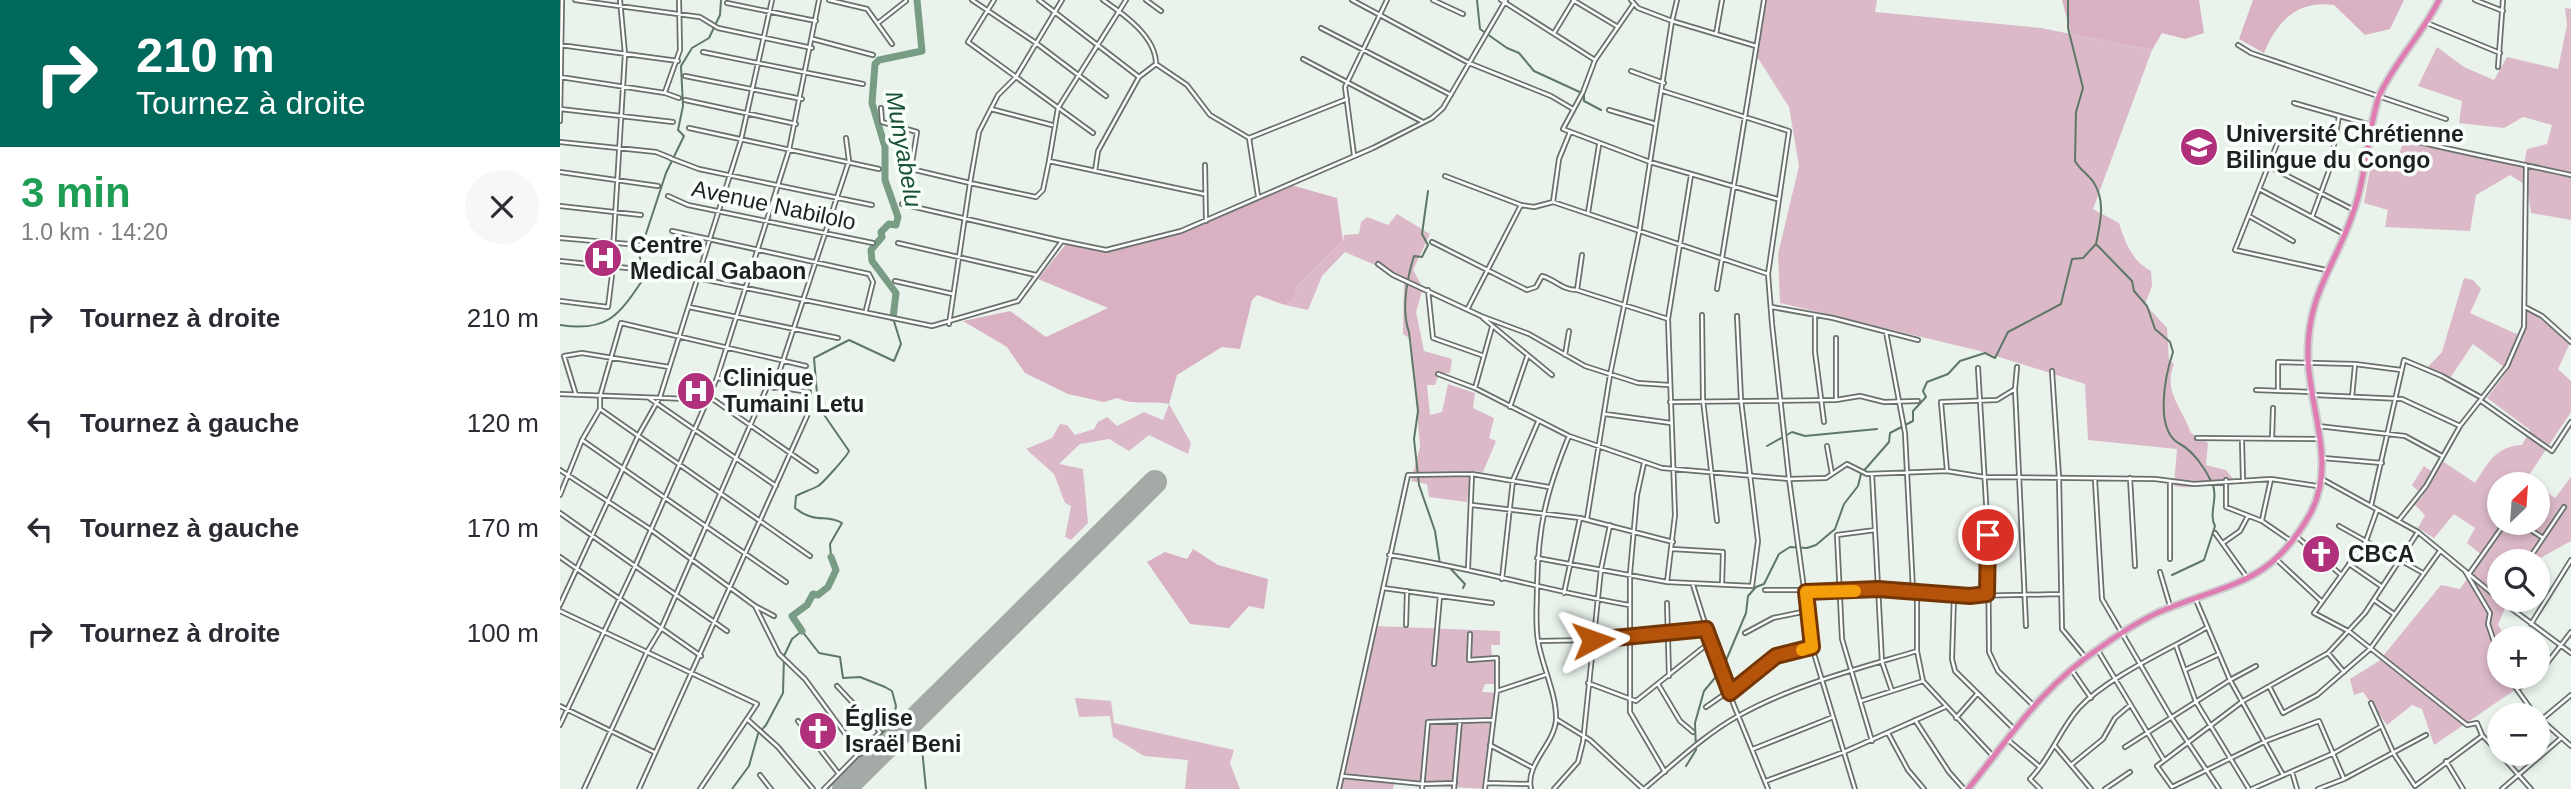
<!DOCTYPE html>
<html lang="fr">
<meta charset="utf-8">
<style>
:root{--surface:#fff;--page:#f7f7f7;--text:#2b2b33;--muted:#7c7c81}
body{margin:0;font-family:Arial,sans-serif;background:var(--page);color:var(--text);height:100vh;display:flex;flex-direction:column;font-size:26px;white-space:nowrap}
*{box-sizing:border-box;margin:0}
p{font-size:23px;color:var(--muted)}
.icon{flex:none;width:38px;height:38px;fill:none;stroke:currentColor;stroke-width:2;stroke-linecap:round;stroke-linejoin:round}
.map{position:relative;flex:1;overflow:hidden}
.sheet{display:flex;flex-direction:column;background:var(--surface);width:560px}
.sheet>*{flex:none}
.top-card{background:#00695c;color:#fff;overflow:hidden}
.needle{width:46px;rotate:25deg}
.tools{position:absolute;left:1927px;top:472px;display:grid;gap:14px}
.tools a{display:grid;place-items:center;width:63px;height:63px;border-radius:50%;background:var(--surface);box-shadow:0 4px 10px #0003;font-size:35px}
.pin{position:absolute;display:grid;place-items:center;width:60px;height:60px;color:#fff;margin:-30px;border:4px solid #fff;border-radius:50%;box-shadow:0 2px 7px #0007}
.me{position:absolute;width:77px;margin:-38px;rotate:86deg;stroke-linejoin:round;filter:drop-shadow(0 0 5px #0008)}
.turn{display:flex;align-items:center;gap:24px;height:147px;padding:0 21px;font-size:32px}
.turn .icon{width:91px;height:91px;stroke-width:2.5}
.turn b{display:block;font-size:49px;line-height:60px}
.round{display:grid;place-items:center;flex:none;width:74px;height:74px;border-radius:37px;background:var(--page)}
.head{display:flex;align-items:center;justify-content:space-between;height:119px;padding:0 21px}
h1{font-size:42px;font-weight:600;line-height:52px;color:#1e9e55}
ul{padding:0;list-style:none}
li{display:flex;align-items:center;gap:21px;height:105px;padding:0 21px}
li div{flex:1}
li b{display:block;font-size:26px}
li em{font-style:normal}
main{display:flex;flex:1;min-height:0}
.map>svg:first-child{display:block}
.green{fill:#dcb9c9;fill-rule:evenodd}
.forest{fill:#d9b1c3}
.lines{fill:none;stroke-linecap:round;stroke-linejoin:round}
.stream{stroke:#5e7766;stroke-width:2}
.river{stroke:#799c85;stroke-width:7}
.runway{stroke:#a4aba6;stroke-width:24}
.minor-casing{stroke:#68716b;stroke-width:6}
.trunk-casing{stroke:#cecece;stroke-width:9}
.minor{stroke:#fff;stroke-width:2.5}
.trunk{stroke:#df7cb2;stroke-width:5}
.route-casing{stroke:#753606;stroke-width:18}
.route{stroke:#b45309;stroke-width:12}
.slow{stroke:#f59e0b;stroke-width:12}
.labels{text-anchor:middle;dominant-baseline:central;stroke-width:7;stroke-linejoin:round;paint-order:stroke}
.poi-label{font-size:23px;font-weight:bold;fill:#1e211f;stroke:#f9fffb;text-anchor:start}
.street-label{font-size:23px;fill:#1e211f;stroke:#f9fffb}
.water-label{font-size:24px;font-style:italic;fill:#175131;stroke:#f9fffb}
</style>
<main>
<section class="sheet">
<div class="top-card">
<div class="turn"><svg class="icon" aria-label="right" viewBox="0 0 24 24"><path d="M7 20v-9h11M14 6l5 5-5 5"/></svg><div><b>210 m</b>Tournez à droite</div></div>
</div>
<div class="head"><div><h1>3 min</h1><p>1.0 km · 14:20</p></div><a class="round"><svg class="icon" aria-label="close" viewBox="0 0 24 24"><path d="M6 6l12 12M18 6L6 18"/></svg></a></div>
<ul>
<li><svg class="icon" aria-label="right" viewBox="0 0 24 24"><path d="M7 20v-9h11M14 6l5 5-5 5"/></svg><div><b>Tournez à droite</b></div><em>210 m</em></li>
<li><svg class="icon" aria-label="left" viewBox="0 0 24 24"><path d="M17 20v-9H6M10 6l-5 5 5 5"/></svg><div><b>Tournez à gauche</b></div><em>120 m</em></li>
<li><svg class="icon" aria-label="left" viewBox="0 0 24 24"><path d="M17 20v-9H6M10 6l-5 5 5 5"/></svg><div><b>Tournez à gauche</b></div><em>170 m</em></li>
<li><svg class="icon" aria-label="right" viewBox="0 0 24 24"><path d="M7 20v-9h11M14 6l5 5-5 5"/></svg><div><b>Tournez à droite</b></div><em>100 m</em></li>
</ul>
</section>
<div class="map">
<svg width="2011" height="789" viewBox="0 0 2011 789">
<rect width="100%" height="100%" fill="#e9f3ec"/>
<path class="green" d="M1203,0H1317L1315,12L1481,28L1592,50L1533,209L1559,223C1565,242 1572,261 1591,271L1592,286L1585,304L1607,328L1609,360L1614,364C1603,392 1622,407 1631,433L1648,443L1646,465L1666,470L1675,481C1655,483 1633,490 1614,486L1617,449L1528,440L1525,384L1420,351L1220,303L1218,254L1239,166L1229,107L1196,55Z
M2005,8L2011,9V220L1971,213L1967,186L1950,175L1916,195L1910,231L1825,227L1828,210L1804,203L1813,152L1838,158L1843,142L1964,164L1967,149L1987,144L1992,125L1963,117L1944,128L1899,123L1902,101L1858,86L1877,47L1904,67L1934,80L1947,57L1998,69L2007,25Z
M837,214L870,234L853,270L863,288L856,312L864,351L892,359L890,373L879,374L875,385H867L870,415L882,412L888,384L915,393L913,408L934,418L929,438L936,441L923,472L912,471L907,502L869,497L867,484L851,481L860,447L851,339L843,334L844,283L831,272L785,252L762,276L748,310L725,305L732,302L737,286L783,241L784,235L799,234L801,222L807,217L828,225Z
M1904,278L1913,280L1921,289L1910,313L1961,336L1964,306L2010,343L1998,369L2011,381V412L1967,478L1995,498L2011,477V541L1973,562H1939V600H1948L1938,625L1947,639H1939V677H1974L1874,745L1862,709L1852,705L1827,725L1803,692L1794,695L1790,679L1819,661L1881,585L1900,589L1923,556L1907,543L1915,528L1894,514L1874,538L1858,528L1865,515L1854,504L1863,496L1852,485L1864,466L1874,473L1881,460L1915,483C1928,463 1936,446 1962,445L1970,430L1927,398L1948,370L1913,344L1890,378L1866,369L1882,352ZM1939,485H1978V523H1939Z
M609,404L631,443L628,454L589,435L569,451L549,439L520,444L499,464L523,469L528,523L511,540L505,537L511,506L505,503L494,474L466,449L492,438L500,424L507,425L515,435L534,429L538,422L547,417L557,426L584,412L603,420Z
M815,626L940,631V645H931L932,656L940,658V684H925L922,692L939,693L928,789L834,784L833,789H777Z
M515,698L551,701L554,723L674,750L670,763L680,789H625L628,760L584,756L553,737L550,716L519,717Z"/>
<path class="forest" d="M1502,0H1639L1644,33L1625,39L1602,33L1592,50L1511,34Z
M1693,0H1844L1830,29L1805,35L1774,5C1736,0 1717,22 1704,53L1679,39Z
M731,185L777,198L783,241L737,286L732,302L725,305L697,295L692,300L680,349L662,347L617,375L609,404C591,400 575,406 557,398L544,402L508,394L465,373L447,347L403,321L450,311L486,337L548,308L478,279L506,244L548,252L622,232Z
M633,549L658,565L708,579L704,609L689,606L669,628L630,624L587,562L605,552L627,559Z"/>
<g class="lines">
<path class="stream" d="M917,0L920,29L947,48L959,53L974,71L1024,94V101L1041,110
M868,191L862,234L868,245L862,257L854,256C847,278 841,310 849,332L858,411L854,439L859,485L875,531L880,564
M1536,244L1572,281L1574,291L1587,306L1595,329L1610,342L1613,352C1606,373 1593,430 1620,444C1633,451 1645,468 1652,483C1659,497 1648,514 1655,526L1644,560L1612,575
M0,325C50,333 60,313 86,275L79,255L106,173L124,136L118,130L123,106L121,66L132,48L149,38L160,15L161,0
M1207,446L1232,432L1245,436L1317,429
M271,557L270,544L282,523C266,514 255,524 235,508L236,496C243,492 251,490 258,486C263,483 287,456 289,451L258,406L254,358L289,340L334,361L341,344L333,318
M888,566L905,584L903,588
M1162,670L1186,613L1188,596L1196,587L1204,584L1219,554L1230,547L1247,548L1256,545L1275,529L1284,504L1298,486L1301,474L1329,442L1330,433L1353,421V411L1366,397L1363,391L1367,382L1388,374L1400,361L1425,353L1435,358L1448,332L1501,304L1512,259L1523,258L1536,244C1540,224 1546,202 1534,183C1529,175 1520,170 1515,161L1516,112L1523,88L1508,28V0
M361,739L366,789
M1126,766L1136,750L1135,723L1144,691L1159,673
M172,789L189,766L198,734L206,725L223,693L224,656L232,639L242,631L259,653L280,657L283,678L300,677L325,687L332,691L336,706L333,722L267,789"/>
<path class="river" d="M333,318L336,293L312,261L311,250L322,237L321,232L329,224L336,225L338,217L325,180V147L312,103L315,64L319,60L362,51L357,0
M242,631L232,616L247,605L253,594L258,595L268,587L276,570L271,557"/>
<path class="runway" d="M284,789L595,482"/>
<defs>
<path id="minor" d="M15,0L140,17L158,28L252,48
M269,0L307,9L332,44
M412,0L476,43L546,96
M434,0L408,42L533,133
M479,0L579,77
M543,0C565,15 596,37 596,64L627,85L650,115L689,138L698,196
M586,0L601,11
M792,0L909,63L991,96L1013,109
M873,0L903,14
M941,0L1035,60
M1013,0L1058,27
M1117,0L1112,21L1196,46
M1915,0L1943,11
M167,3L256,21
M1073,5L1035,60L1023,92L1003,129L1090,162L1217,199
M318,23L346,1
M1867,23L1940,53
M761,28L891,95
M994,33L1014,0
M1156,34L1162,0
M253,39L313,55
M0,45L118,61
M1678,45L1691,53L1886,119
M143,52L303,84
M743,59L863,122
M1938,67L1943,0
M1071,71L1104,83
M125,76L242,99
M0,77L105,93L119,98
M1103,91L1229,131L1208,274L1212,324L1229,479L1252,647L1295,789
M105,92L120,50L119,0
M125,100L236,124
M1734,103L1811,125
M321,108L322,122L357,132L351,169L410,183L419,132L438,95L456,77L502,0
M0,109L113,122
M431,109L492,125
M1049,110L1096,124
M0,121L2,0
M129,128L319,169
M1811,130C1877,148 1944,160 2011,175
M689,138L787,99
M0,142L96,152L111,158
M1717,144L1675,250L1766,270
M794,155L785,87L827,0
M110,158L139,169L312,205
M489,161L498,108L566,0
M645,165L646,221
M1710,167L1794,210
M535,171L538,151L579,77L596,64
M0,172L98,186
M885,176L961,205L974,207L993,202L1208,274
M1701,190L1784,234
M108,196L128,205L313,243
M993,202L999,159L1010,132
M342,204L502,241
M0,206L81,215
M1028,213L1039,145
M1689,216L1733,241
M1752,217L1770,168L1779,116
M112,231L309,274L313,282L306,310
M0,238L80,245
M872,242L967,290L976,287L982,276C996,280 1002,290 1017,290L1108,319
M338,243L476,275
M0,261L77,269
M818,264L833,275L921,316L969,334L1025,366L1078,383L1109,385
M52,267L65,54L60,0
M93,269L372,326L458,301L502,241L546,250L621,231L813,148L872,118L883,108L946,0
M335,281L393,294
M1157,289L1204,0
M868,290L873,338L924,356
M1017,290L1022,255
M0,301L48,307L53,267
M129,307L278,338
M1212,307L1273,318L1358,340
M1965,307L1982,316L2011,342
M908,308L961,205
M1142,315L1143,400L1157,521
M1255,315V352L1264,422
M923,318L992,375
M389,324L410,183L476,197L483,190L489,161L644,194
M1326,332L1345,433L1353,590
M1005,355L1009,331
M1457,367L1455,389L1466,626
M1418,368L1428,535L1429,652L1438,671L1473,705
M1492,371L1499,477L1502,629L1525,657
M878,374L915,388L1009,436L1102,468L1229,479L1266,478L1287,464L1307,474L1387,471L1424,477L1595,479L1634,484L1711,479L1757,486
M157,378L249,392
M214,388L289,161L286,138
M915,388L932,327
M1696,390L1752,392
M1718,391V362L1795,364L1841,370
M0,394L154,400L256,471
M16,395L4,356L22,353L109,367
M1755,395L1842,399L1900,426
M1792,397L1795,365
M89,398L216,486
M1276,400V338
M1921,401L1992,451L2011,422
M1110,402L1276,400L1300,396L1324,402L1358,401
M950,407L967,357
M40,409L250,556
M1045,414L1111,423
M1758,426L1845,436L1882,456
M1637,438L1760,439
M1712,439L1713,408
M22,440L226,582
M1682,441L1683,480
M1267,446L1272,474
M1763,458L1822,463
M1084,463L1077,495L1070,573V712L1105,772
M0,470L90,529L195,606L219,654L245,679L300,754
M1387,471L1381,402L1437,400L1455,389
M1312,474L1322,662L1332,691
M1570,478L1575,566
M1762,479L1858,532L1939,599
M1535,480L1542,599L1611,717L1659,789
M1666,480V507L1702,521L1731,541
M1610,482V559
M0,495L22,440L40,409V396L61,323L246,366
M912,505L1020,518L1113,542
M1811,506L1844,360L1882,376L1922,398
M1817,510L1806,541L1754,613L1790,632L1907,725L1917,723L1922,735L1939,753
M0,513L167,631
M1027,519L1050,375L1079,233L1112,21L1078,8L1071,0
M1702,520L1711,479
M1839,520L1866,486L1900,426L1947,366L1964,327L1966,165
M1960,523L1983,538
M1779,526L1863,573
M1655,533L1688,579
M1736,536L1780,574
M1663,543L1680,531L1688,516
M1112,549L1163,552L1162,585
M829,555C910,567 988,591 1069,605
M0,557L141,656
M977,558L1107,582L1192,586L1198,541L1181,400L1177,316
M1717,560L1761,601
M1967,562L2004,507
M1789,564L1821,586
M908,569L912,474
M1905,571L1930,613L1928,624L1939,656
M1600,572L1610,606
M1909,574L1945,523
M942,579L953,480L978,422
M1107,582L1115,515L1108,319L1131,175
M1133,585L1160,671L1208,789
M823,588L932,603
M1205,590H1353L1410,596L1501,594
M1357,590V651L1363,681L1432,755
M1004,593L1020,518
M1394,595L1392,659L1395,671L1453,728
M1636,600L1670,680L1723,775
M1814,600L1834,614
M1940,600L2011,653
M1107,603L1109,676
M0,605L79,434L100,397L181,140L212,0
M195,606L214,616
M0,611L197,704L140,789
M1971,624L2011,560
M846,625L847,591
M1185,633L1213,618L1247,611
M910,634L909,660L937,658V691L925,789
M978,641L1033,640L1146,629
M1616,646L1636,702L1689,789
M1537,649L1604,760
M1768,653L1784,672
M874,664L880,596
M1511,669L1531,698
M1625,670L1657,655
M1978,675L2011,632
M1948,677L1976,716
M1028,683L1076,701L1150,642
M1098,684L1120,721L1133,732
M1710,688L1723,713L1757,695L1810,649L1880,551
M1957,689L1974,677
M937,691L985,675
M1170,693L1216,656L1252,647
M1301,701L1363,681
M1811,703L1834,754L1855,786L1922,736
M0,706L94,752
M1146,707L1169,691
M1978,717L2011,746
M1396,718L1417,694
M996,719L1030,740L1083,789
M188,720L218,747L253,789
M1355,720L1389,772L1404,789
M238,721L279,774
M1980,721L2011,695
M0,725L76,564L157,378L229,150L259,0
M1328,733L1348,770L1364,789
M1448,740L1480,767
M1312,741L1282,639L1277,535L1315,530
M930,745L973,768
M1495,746L1531,789
M1565,747L1670,680L1696,666
M1193,749L1273,717
M1940,754L1971,789
M1886,761L1903,789
M1511,765L1543,739L1555,718L1569,706
M1732,772L1737,789
M200,775L211,789
M782,776L863,784L895,783
M1784,779L1759,721L1706,741L1612,787L1597,766L1683,701L1768,653L1805,613L1858,532
M1206,781L1284,752L1385,707
M926,783L970,784
M24,789L87,652L101,629L207,387
M79,789L247,416
M264,789L320,732L277,686
M779,789L848,475L912,474L989,487
M862,789L868,722L933,720
M894,789L900,721
M971,789C965,764 994,745 996,720C997,695 982,666 978,641C975,623 977,605 977,587C978,526 986,492 1009,436
M994,789L1018,762L1023,742L1041,569L1050,525
M1084,789C1114,764 1144,735 1178,716C1233,685 1297,669 1357,651
M1480,789L1470,779C1491,758 1500,729 1519,708C1547,677 1609,650 1646,628
M1545,789L1570,772
M1692,789L1774,753L1820,727
M1758,789L1784,779L1866,735
M1942,789L2000,739"/>
<path id="trunk" d="M1408,789C1451,736 1482,686 1541,647C1562,632 1585,617 1609,608C1674,582 1711,583 1750,514C1777,465 1750,411 1748,359C1746,294 1776,266 1794,210C1807,173 1807,133 1819,96C1835,61 1862,35 1879,0"/>
</defs>
<use href="#minor" class="minor-casing"/>
<use href="#trunk" class="trunk-casing"/>
<use href="#minor" class="minor"/>
<use href="#trunk" class="trunk"/>
</g>
<g class="lines">
<defs>
<path id="route" d="M1033,640L1146,629L1170,693L1216,656L1252,647L1246,592L1318,589L1410,596L1427,594L1428,535"/>
</defs>
<use href="#route" class="route-casing"/>
<use href="#route" class="route"/>
<path class="slow" d="M1242,650L1252,647L1246,592L1295,591"/>
</g>
<defs>
<symbol id="university-disc" viewBox="-11 -11 22 22"><circle r="9.5" fill="#b1307c" stroke="#f9fffb"/><path d="M0-5L7-2L0 1L-7-2ZM-4 1L0 2.5L4 1V4Q0 6-4 4Z" fill="#fff"/></symbol>
<symbol id="hospital-disc" viewBox="-11 -11 22 22"><circle r="9.5" fill="#b1307c" stroke="#f9fffb"/><path d="M-5-5h3v3.5h4V-5h3V5h-3V1.5h-4V5h-3Z" fill="#fff"/></symbol>
<symbol id="church-disc" viewBox="-11 -11 22 22"><circle r="9.5" fill="#b1307c" stroke="#f9fffb"/><path d="M-1.2-6h2.4v3.5h3.3v2.4h-3.3V6h-2.4V-.1h-3.3v-2.4h3.3Z" fill="#fff"/></symbol>
</defs>
<g fill-rule="evenodd">
<use href="#university-disc" x="1617" y="125" width="44" height="44"/>
<use href="#hospital-disc" x="21" y="236" width="44" height="44"/>
<use href="#hospital-disc" x="114" y="369" width="44" height="44"/>
<use href="#church-disc" x="1739" y="532" width="44" height="44"/>
<use href="#church-disc" x="236" y="709" width="44" height="44"/>
</g>
<g class="labels">
<g class="poi-label">
<text x="1666" y="134">Université Chrétienne<tspan x="1666" dy="26">Bilingue du Congo</tspan></text>
<text x="70" y="245">Centre<tspan x="70" dy="26">Medical Gabaon</tspan></text>
<text x="163" y="378">Clinique<tspan x="163" dy="26">Tumaini Letu</tspan></text>
<text x="1788" y="554">CBCA</text>
<text x="285" y="718">Église<tspan x="285" dy="26">Israël Beni</tspan></text>
</g>
<g class="street-label">
<text transform="translate(214 205) rotate(12)">Avenue Nabilolo</text>
</g>
<g class="water-label">
<text transform="translate(344 149) rotate(80)">Munyabelu</text>
</g>
</g>
</svg>
<div class="tools">
<a><svg class="needle" viewBox="-14 -14 28 28"><path d="M0-13l5 13h-10z" fill="#e53935"/><path d="M0 13l5-13h-10z" fill="#7c7c81"/></svg></a>
<a><svg class="icon" aria-label="search" viewBox="0 0 24 24"><circle cx="10" cy="10" r="6"/><path d="M15 15l6 6"/></svg></a>
<a>+</a>
<a>−</a>
</div>
<div class="pin" style="left:1428px;top:535px;background:#d93025"><svg class="icon" aria-label="arrive" viewBox="0 0 24 24"><path d="M6 21V4h12l-3 4 3 4H6"/></svg></div>
<svg class="me" style="left:1033px;top:640px" viewBox="-20 -20 40 40"><path d="M0-17L14 15 0 8-14 15z" fill="#b45309" stroke="#fff" stroke-width="4"/></svg>
</div>
</main>
